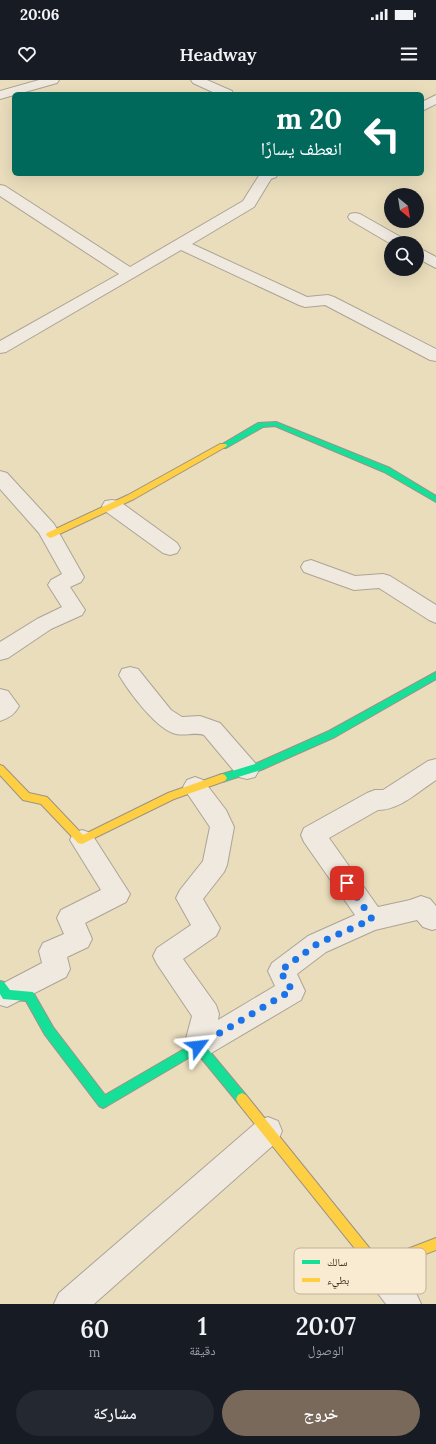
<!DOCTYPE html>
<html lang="ar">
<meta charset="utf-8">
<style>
:root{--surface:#171b24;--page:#242831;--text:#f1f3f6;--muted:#9ea1a6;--accent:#79695b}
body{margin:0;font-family:Lora,"Noto Naskh Arabic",serif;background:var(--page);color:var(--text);direction:rtl;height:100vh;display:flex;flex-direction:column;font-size:15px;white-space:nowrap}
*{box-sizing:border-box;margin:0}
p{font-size:13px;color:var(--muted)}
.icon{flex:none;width:22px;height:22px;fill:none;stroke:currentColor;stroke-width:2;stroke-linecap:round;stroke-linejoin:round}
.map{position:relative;height:1224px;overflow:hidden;direction:ltr}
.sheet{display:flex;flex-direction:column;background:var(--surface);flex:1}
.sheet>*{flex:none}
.guide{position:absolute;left:12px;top:12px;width:412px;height:84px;border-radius:6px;box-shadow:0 4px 16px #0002;direction:rtl;background:#00695c;color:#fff;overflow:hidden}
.needle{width:26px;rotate:150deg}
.controls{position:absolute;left:384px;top:108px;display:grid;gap:8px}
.controls a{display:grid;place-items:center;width:40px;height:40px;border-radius:50%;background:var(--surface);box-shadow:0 4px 16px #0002;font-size:20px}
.pin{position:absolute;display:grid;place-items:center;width:34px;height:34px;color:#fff;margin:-17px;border-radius:8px;box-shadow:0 2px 6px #0006}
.me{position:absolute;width:44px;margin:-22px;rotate:60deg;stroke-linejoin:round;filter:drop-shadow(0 0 3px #0008)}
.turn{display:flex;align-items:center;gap:14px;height:84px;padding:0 16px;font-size:18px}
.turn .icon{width:52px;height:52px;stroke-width:2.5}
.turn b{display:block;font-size:28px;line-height:34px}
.eta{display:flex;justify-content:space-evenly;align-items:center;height:68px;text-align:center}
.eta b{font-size:24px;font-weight:600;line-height:28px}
.primary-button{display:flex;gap:8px;margin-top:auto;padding:8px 16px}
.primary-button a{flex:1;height:46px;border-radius:24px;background:var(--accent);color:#fff;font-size:16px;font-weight:600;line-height:46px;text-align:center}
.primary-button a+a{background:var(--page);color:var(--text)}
.status{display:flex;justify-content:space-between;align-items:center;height:28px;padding:0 20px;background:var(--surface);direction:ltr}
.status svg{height:11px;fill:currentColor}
header{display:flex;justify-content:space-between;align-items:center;height:52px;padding:0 16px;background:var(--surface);font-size:18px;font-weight:600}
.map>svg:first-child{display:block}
.farmland{fill:#e9ddbc;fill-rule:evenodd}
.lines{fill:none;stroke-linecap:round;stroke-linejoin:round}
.street-casing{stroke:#ada396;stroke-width:2}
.fast-casing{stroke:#9c9286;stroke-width:2}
.slow-casing{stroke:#9c9286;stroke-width:2}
.street{fill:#efe9df;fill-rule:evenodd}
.fast{fill:#16e098;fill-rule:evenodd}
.slow{fill:#ffcf43;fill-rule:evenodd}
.route{stroke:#1a73e8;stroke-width:7;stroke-dasharray:0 12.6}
.key{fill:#f9ebd2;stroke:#c1b19c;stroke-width:1}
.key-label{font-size:11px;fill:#3d2a1d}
</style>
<div class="status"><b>20:06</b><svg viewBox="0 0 49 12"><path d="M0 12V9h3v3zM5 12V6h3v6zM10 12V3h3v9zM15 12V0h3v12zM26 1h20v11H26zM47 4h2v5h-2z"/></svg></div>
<header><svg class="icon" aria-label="menu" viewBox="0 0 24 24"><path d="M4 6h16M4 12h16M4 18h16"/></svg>Headway<svg class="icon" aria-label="heart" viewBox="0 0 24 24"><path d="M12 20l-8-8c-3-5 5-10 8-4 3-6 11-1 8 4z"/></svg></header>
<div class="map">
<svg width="436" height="1224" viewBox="0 0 436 1224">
<rect width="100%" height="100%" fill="#e8decd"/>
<path class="farmland" d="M0,0H436V1224H0ZM14,14H422V94H14ZM391,115H417V141H391ZM391,163H417V189H391Z"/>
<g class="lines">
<defs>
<path id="street" d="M39,0H59L57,3L0,19V11Z
M191,0H207L232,11L233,14H217L193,3Z
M436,15V24L422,31V22Z
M260,94H278L276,97L271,99L254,127L192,164L307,217L328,215L334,217L436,269V281L430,280L325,225L305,227L299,225L181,170L6,272L0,273V261L119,194L0,116V105L5,106L130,187L243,121Z
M355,133L360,134L406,160L409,163L391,164L350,140L348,137L350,134Z
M417,167L436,177V188L417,178Z
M0,391L7,393L54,444L84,497L81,502L70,507L85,530L82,535L51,549L8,578L0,580V562L37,539L62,527L48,505L51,500L62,494L39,453L0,409Z
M112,420L119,421L177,463L180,468L177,473L170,475L163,473L105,431L102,426L105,421Z
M311,480L355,496L383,494L390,496L436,525V543L429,540L379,508L354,510L304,492L301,487L304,482Z
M130,587L138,589L171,630L182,637L200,636L220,643L255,683L259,690L255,697L247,699L239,697L204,655C195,652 185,656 176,654C157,650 129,612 119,595L122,589Z
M0,609L8,611L19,626C15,634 9,638 0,641Z
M436,679V700C419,711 400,730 378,730L329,758L378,827L410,820L421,816L430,819L436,826V849L432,850L423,847L417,840L375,850L326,872L297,894L305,911L301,920L208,975L198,979L188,975L184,966L192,936L157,884L153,876L157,868L191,845L176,818L180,810L203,781L210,747L183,707L187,700L195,697L203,700L226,730L234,747L227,785L224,792L203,819L220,848L216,856L183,879L216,925L219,934L218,940L275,906L268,891L272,883L308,856L355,835L304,762L301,755L304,748L367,713L375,710H383L428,681Z
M82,750L91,753L130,814L126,822L85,843L92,859L88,867L67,877L70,889L66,897L7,927L0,925V905L42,883L39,871L43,863L64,854L57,838L61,830L101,810L70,760L73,753Z
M268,1037L278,1041L282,1051L278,1061L94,1224H54L59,1213L258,1041Z
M377,1172L388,1176L416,1213L421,1224H386L366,1198L362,1187L366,1176Z"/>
<path id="fast" d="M276,342L390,388L436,416V422L384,392L275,346L263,347L226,368H220L219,366L258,343Z
M436,592V599L335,657L261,690L222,702L219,701L217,698L219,695L255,684L329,651Z
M0,901L4,902L10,910L33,912L53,947L105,1015L198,961L202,962L246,1015L248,1019L246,1023L242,1025L238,1023L197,973L107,1026L103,1028L99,1026L45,955L26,921L3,919L0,914Z"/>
<path id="slow" d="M220,364H226L227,366L134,419L53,457L50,458L46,455L47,453L128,415Z
M0,685L3,686L29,713L47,717L83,755L168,713L222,694L225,695L227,698L225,701L174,719L82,764L78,763L41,724L23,720L0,695Z
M242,1013L246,1015L379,1180L436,1158V1170L377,1193L373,1191L238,1023L236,1019L238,1015Z"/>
</defs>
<use href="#street" class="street-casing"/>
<use href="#fast" class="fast-casing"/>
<use href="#slow" class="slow-casing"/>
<use href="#street" class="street"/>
<use href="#fast" class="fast"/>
<use href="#slow" class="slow"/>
</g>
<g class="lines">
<path class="route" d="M198,966L292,910L280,891L317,864L372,839L347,803"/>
</g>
<rect x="294" y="1168" width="132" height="46" rx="6" class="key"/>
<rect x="302" y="1180" width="18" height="4" fill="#16e098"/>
<rect x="302" y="1198" width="18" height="4" fill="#ffcf43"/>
<g class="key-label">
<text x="327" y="1186">سالك</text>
<text x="327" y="1204">بطيء</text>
</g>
</svg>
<div class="controls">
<a><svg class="needle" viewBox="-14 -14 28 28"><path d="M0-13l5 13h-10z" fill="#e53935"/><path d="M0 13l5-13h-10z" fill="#9ea1a6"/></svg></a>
<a><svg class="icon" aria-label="search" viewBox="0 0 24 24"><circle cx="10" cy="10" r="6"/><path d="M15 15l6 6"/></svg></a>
</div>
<div class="pin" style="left:347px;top:803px;background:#d93025"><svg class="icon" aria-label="arrive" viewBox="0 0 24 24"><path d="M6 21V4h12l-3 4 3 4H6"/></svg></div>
<svg class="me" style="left:198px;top:966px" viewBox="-20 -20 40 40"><path d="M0-17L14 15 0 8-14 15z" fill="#1a73e8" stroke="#fff" stroke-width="4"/></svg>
<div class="guide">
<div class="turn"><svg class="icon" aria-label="left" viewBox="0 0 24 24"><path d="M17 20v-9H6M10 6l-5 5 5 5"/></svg><div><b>20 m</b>انعطف يسارًا</div></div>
</div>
</div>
<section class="sheet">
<div class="eta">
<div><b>20:07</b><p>الوصول</p></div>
<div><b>1</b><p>دقيقة</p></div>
<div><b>60</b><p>m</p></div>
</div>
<div class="primary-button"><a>خروج</a><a>مشاركة</a></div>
</section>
